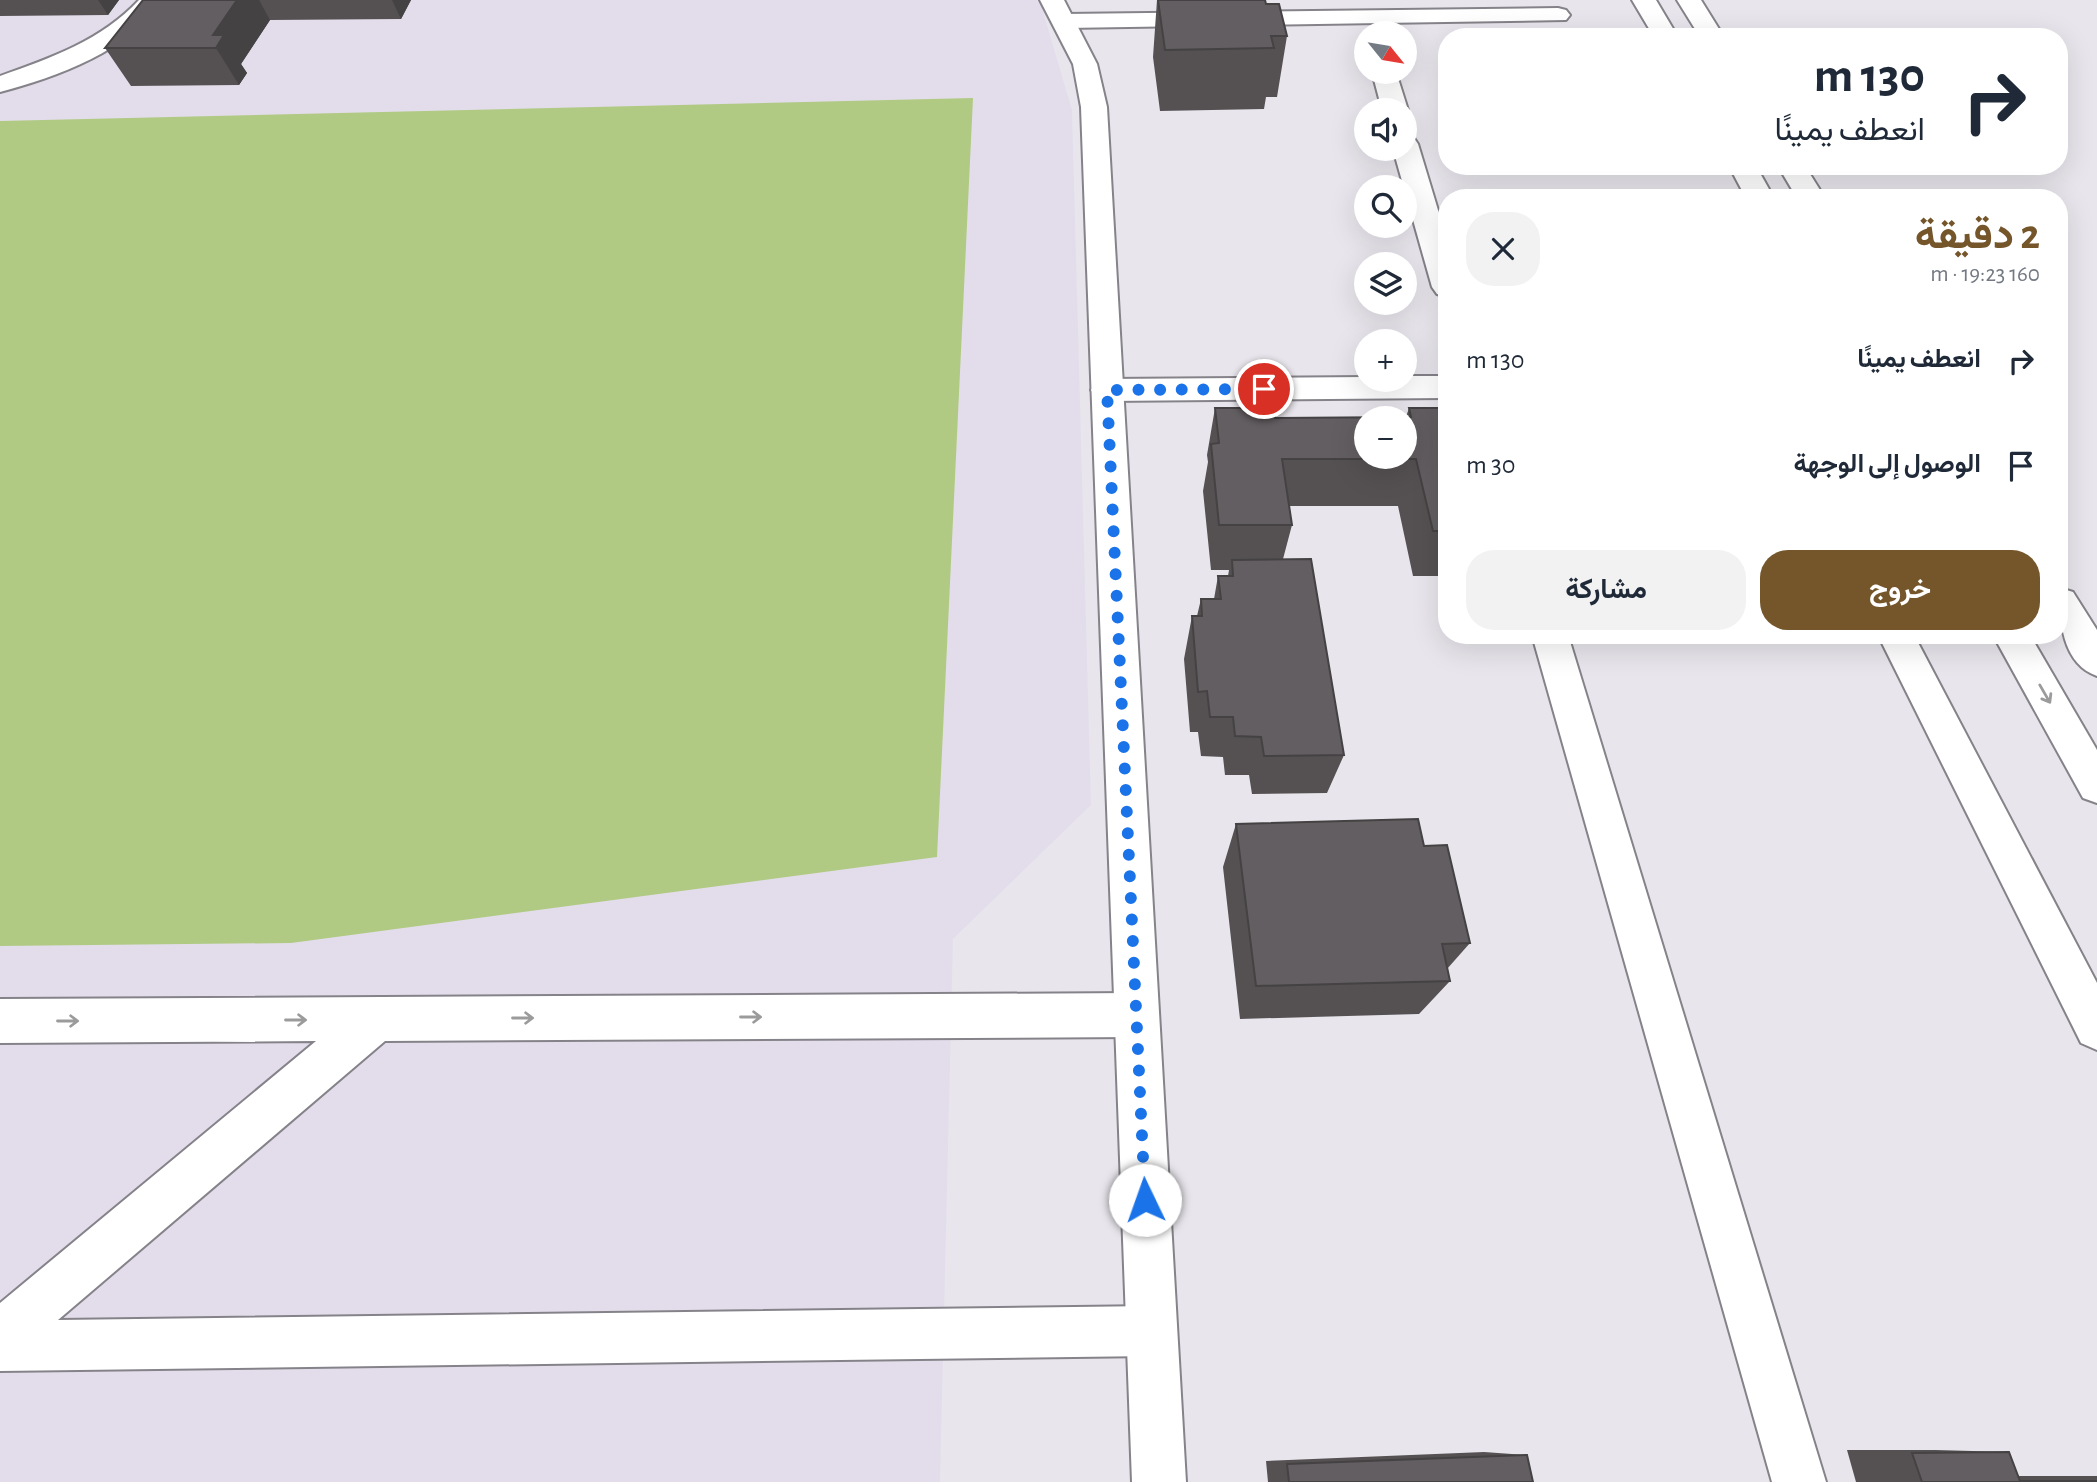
<!DOCTYPE html>
<html lang="ar">
<meta charset="utf-8">
<style>
:root{--surface:#fff;--page:#f2f2f3;--text:#1f2937;--muted:#747a83;--accent:#75562b}
body{margin:0;font-family:"Alegreya Sans",Vazirmatn,sans-serif;background:var(--page);color:var(--text);direction:rtl;height:100vh;display:flex;flex-direction:column;font-size:26px;white-space:nowrap}
*{box-sizing:border-box;margin:0}
p{font-size:23px;color:var(--muted)}
.icon{flex:none;width:38px;height:38px;fill:none;stroke:currentColor;stroke-width:2;stroke-linecap:round;stroke-linejoin:round}
.map{position:relative;flex:1;overflow:hidden;direction:ltr}
.panel{position:absolute;left:1438px;top:189px;width:630px;height:455px;display:flex;flex-direction:column;background:var(--surface);border-radius:28px;box-shadow:0 7px 28px #0002;direction:rtl}
.panel>*{flex:none}
.guide{position:absolute;left:1438px;top:28px;width:630px;height:147px;border-radius:28px;box-shadow:0 7px 28px #0002;direction:rtl;background:#fff;color:var(--text);overflow:hidden}
.needle{width:46px;rotate:120deg}
.buttons{position:absolute;left:1354px;top:21px;display:grid;gap:14px}
.buttons a{display:grid;place-items:center;width:63px;height:63px;border-radius:50%;background:var(--surface);box-shadow:0 7px 28px #0002;font-size:35px}
.pin{position:absolute;display:grid;place-items:center;width:60px;height:60px;color:#fff;margin:-30px;border:4px solid #fff;border-radius:50%;box-shadow:0 2px 7px #0007}
.me{position:absolute;width:77px;margin:-38px;rotate:357deg;stroke-linejoin:round;filter:drop-shadow(0 0 5px #0008)}
.turn{display:flex;align-items:center;gap:24px;height:147px;padding:0 28px;font-size:32px}
.turn .icon{width:91px;height:91px;stroke-width:2.5}
.turn b{display:block;font-size:49px;line-height:60px}
.round{display:grid;place-items:center;flex:none;width:74px;height:74px;border-radius:28px;background:var(--page)}
.overview{display:flex;align-items:center;justify-content:space-between;height:119px;padding:0 28px}
h1{font-size:42px;font-weight:700;line-height:52px;color:var(--accent)}
.cta{display:flex;gap:14px;margin-top:auto;padding:14px 28px}
.cta a{flex:1;height:80px;border-radius:28px;background:var(--accent);color:#fff;font-size:28px;font-weight:700;line-height:80px;text-align:center}
.cta a+a{background:var(--page);color:var(--text)}
ul{padding:0;list-style:none}
li{display:flex;align-items:center;gap:21px;height:105px;padding:0 28px}
li div{flex:1}
li b{display:block;font-size:26px}
li em{font-style:normal}
.map>svg:first-child{display:block}
.built{fill:#e3ddeb}
.green{fill:#b0ca84}
.lines{fill:none;stroke-linecap:round;stroke-linejoin:round}
.minor-casing{stroke:#858389;stroke-width:4}
.major-casing{stroke:#858389;stroke-width:4}
.highway-casing{stroke:#858389;stroke-width:4}
.minor{fill:#fff;fill-rule:evenodd}
.major{fill:#fff;fill-rule:evenodd}
.highway{fill:#fff;fill-rule:evenodd}
.wall{fill:#555153}
.shaded-wall{fill:#454244}
.building{fill:#635e61;stroke:#454244;stroke-width:2;fill-rule:evenodd}
.oneway{stroke:#9b9b9c}
.route{stroke:#1a73e8;stroke-width:12;stroke-dasharray:0 21.6}
</style>
<div class="map">
<svg width="2097" height="1482" viewBox="0 0 2097 1482">
<rect width="100%" height="100%" fill="#e8e6ec"/>
<path class="built" d="M0,0H1037L1042,8L1072,110L1091,805L953,939L940,1482H0Z"/>
<path class="green" d="M973,98L937,857L291,943L0,946V121Z"/>
<g class="lines">
<defs>
<path id="minor" d="M139,0H164C129,51 57,77 0,92V76C51,58 102,40 139,0Z
M1558,8L1566,10L1570,15L1566,20L1065,28L1057,26L1053,21L1057,16L1065,14Z
M1372,72H1396L1408,110L1405,114V110H1382Z
M1405,136L1414,138L1418,144L1447,240V297L1437,294L1432,287L1393,149H1405Z
M1405,376H1447V398L1107,401L1096,398L1091,390L1096,382L1107,379L1367,377V380H1405Z
M1532,635H1568L1826,1482H1772Z
M1878,635H1914L2097,983V1050L2081,1043Z
M1136,993L1152,1000L1158,1015L1152,1030L1136,1037L385,1041L58,1320L1152,1306L1170,1313L1177,1331L1170,1349L1152,1356L0,1371V1303L316,1041L0,1043V999Z"/>
<path id="major" d="M1040,0H1064L1097,64L1107,107L1186,1482H1132L1081,107L1073,64Z"/>
<path id="highway" d="M1632,0H1656L1678,37H1654Z
M1677,0H1701L1724,37H1700Z
M1729,166H1756L1774,198H1746Z
M1778,166H1805L1825,198H1797Z
M2060,588L2073,592L2097,630V676C2062,664 2059,620 2060,588Z
M1993,635H2030L2097,750V803L2083,798Z"/>
</defs>
<use href="#minor" class="minor-casing"/>
<use href="#major" class="major-casing"/>
<use href="#highway" class="highway-casing"/>
<use href="#minor" class="minor"/>
<use href="#major" class="major"/>
<use href="#highway" class="highway"/>
</g>
<path class="wall" d="M0,0H119L108,15L0,16Z
M143,0H411L401,19L270,20L241,64L247,73L239,85L131,86L105,48Z
M1157,0H1265L1266,4L1287,36L1277,97H1266L1264,109L1160,111L1153,57Z
M1215,408L1275,418L1406,417L1409,408H1447V576H1413L1398,506H1289L1292,525L1283,559L1344,755L1327,793L1252,794L1249,775H1225L1223,757L1201,756L1198,732H1190L1184,659L1192,616H1197L1201,599H1214L1218,576H1228L1229,570H1211L1203,491L1208,462L1207,455Z
M1236,824L1424,846L1470,943L1447,969L1450,981L1419,1014L1240,1019L1223,867Z
M1847,1450H1936L2009,1452L2018,1476H2097V1482H1856Z
M1484,1452L1527,1455L1533,1482H1268L1266,1461Z"/>
<path class="shaded-wall" d="M98,0H119L108,15Z
M237,0H259L270,20L241,64L247,73L239,85L216,48L213,35Z
M392,0H411L401,19Z"/>
<path class="building" d="M143,0H237L213,35H224L216,48H105Z
M1158,0H1265L1266,4H1279L1287,36H1271L1274,48L1165,50Z
M1215,408H1273L1275,418L1411,417L1409,408H1447V531H1433L1416,459H1282L1292,525H1219L1211,444L1219,443ZM1367,418H1405V457H1367Z
M1311,559L1344,755L1264,756L1261,737L1235,736L1233,717H1210L1207,691L1198,692L1192,616H1202L1201,599H1221L1218,576H1233L1232,560Z
M1418,819L1424,846L1447,845L1470,943L1442,944L1450,981L1256,986L1236,824Z
M2009,1452L2020,1481H2097V1482H1922L1912,1453Z
M1527,1455L1533,1482H1289L1287,1464Z"/>
<defs><path id="oneway-shaft" d="M-6 0H5M1.5-3L5.5 0L1.5 3" fill="none" stroke-width="1.6" stroke-linecap="round" stroke-linejoin="round" transform="scale(1.75)"/></defs>
<g class="oneway">
<use href="#oneway-shaft" transform="translate(2045 694) rotate(60)"/>
<use href="#oneway-shaft" transform="translate(751 1017)"/>
<use href="#oneway-shaft" transform="translate(523 1018)"/>
<use href="#oneway-shaft" transform="translate(296 1020)"/>
<use href="#oneway-shaft" transform="translate(68 1021)"/>
</g>
<g class="lines">
<path class="route" d="M1145,1200L1107,390L1264,389"/>
</g>
</svg>
<div class="buttons">
<a><svg class="needle" viewBox="-14 -14 28 28"><path d="M0-13l5 13h-10z" fill="#e53935"/><path d="M0 13l5-13h-10z" fill="#747a83"/></svg></a>
<a><svg class="icon" aria-label="sound" viewBox="0 0 24 24"><path d="M4 9h4l5-4v14l-5-4H4zM17 9q2 3 0 6"/></svg></a>
<a><svg class="icon" aria-label="search" viewBox="0 0 24 24"><circle cx="10" cy="10" r="6"/><path d="M15 15l6 6"/></svg></a>
<a><svg class="icon" aria-label="layers" viewBox="0 0 24 24"><path d="M12 4l9 5-9 5-9-5zM3 14l9 5 9-5"/></svg></a>
<a>+</a>
<a>−</a>
</div>
<div class="pin" style="left:1264px;top:389px;background:#d93025"><svg class="icon" aria-label="arrive" viewBox="0 0 24 24"><path d="M6 21V4h12l-3 4 3 4H6"/></svg></div>
<svg class="me" style="left:1145px;top:1200px" viewBox="-20 -20 40 40"><circle r="19" fill="#fff"/><path d="M0-13L10 11 0 6-10 11z" fill="#1a73e8"/></svg>
<div class="guide">
<div class="turn"><svg class="icon" aria-label="right" viewBox="0 0 24 24"><path d="M7 20v-9h11M14 6l5 5-5 5"/></svg><div><b>130 m</b>انعطف يمينًا</div></div>
</div>
<section class="panel">
<div class="overview"><div><h1>2 دقيقة</h1><p>160 m · 19:23</p></div><a class="round"><svg class="icon" aria-label="close" viewBox="0 0 24 24"><path d="M6 6l12 12M18 6L6 18"/></svg></a></div>
<ul>
<li><svg class="icon" aria-label="right" viewBox="0 0 24 24"><path d="M7 20v-9h11M14 6l5 5-5 5"/></svg><div><b>انعطف يمينًا</b></div><em>130 m</em></li>
<li><svg class="icon" aria-label="arrive" viewBox="0 0 24 24"><path d="M6 21V4h12l-3 4 3 4H6"/></svg><div><b>الوصول إلى الوجهة</b></div><em>30 m</em></li>
</ul>
<div class="cta"><a>خروج</a><a>مشاركة</a></div>
</section>
</div>
